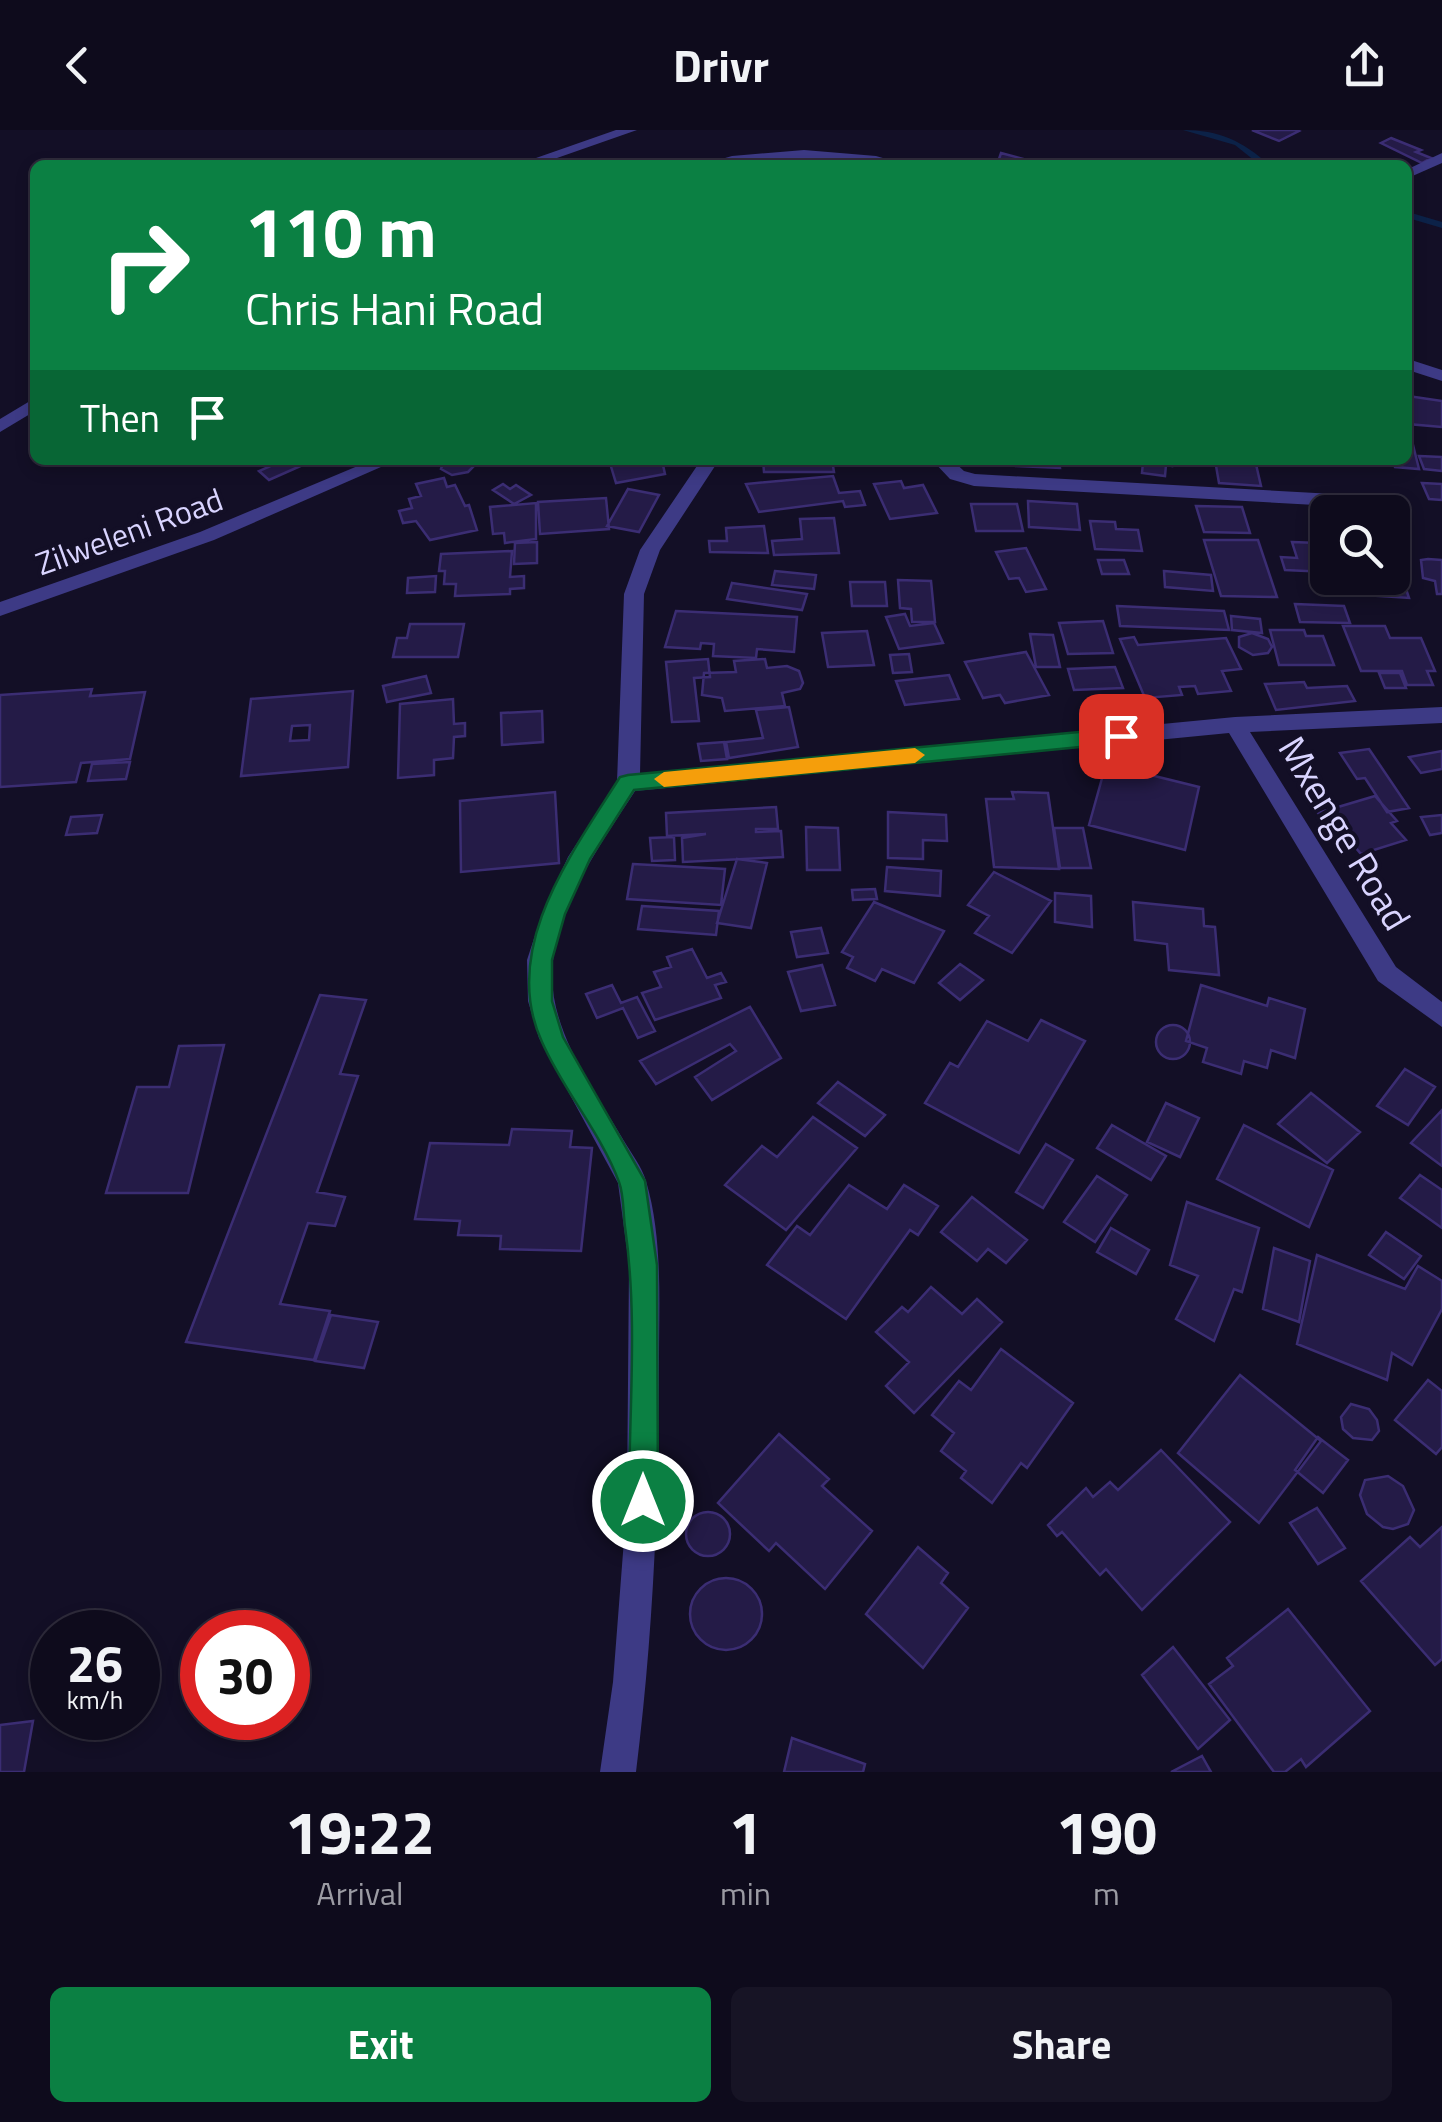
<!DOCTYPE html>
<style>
:root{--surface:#0e0b1c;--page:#171425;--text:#f1f3f6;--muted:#9b9ba3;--line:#2e2b3b;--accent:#0b8043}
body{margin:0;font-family:"Titillium Web",sans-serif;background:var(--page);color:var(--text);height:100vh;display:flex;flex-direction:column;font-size:38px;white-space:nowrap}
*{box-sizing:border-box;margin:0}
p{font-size:32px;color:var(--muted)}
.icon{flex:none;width:55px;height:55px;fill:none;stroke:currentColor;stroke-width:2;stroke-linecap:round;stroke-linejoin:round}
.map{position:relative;height:1642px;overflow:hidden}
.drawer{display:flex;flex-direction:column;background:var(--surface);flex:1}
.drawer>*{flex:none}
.banner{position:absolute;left:30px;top:30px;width:1382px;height:305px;border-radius:15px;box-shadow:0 5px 15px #0003,0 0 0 2px var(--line);background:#0b8043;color:#fff;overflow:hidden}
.controls{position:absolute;left:1310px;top:365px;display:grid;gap:20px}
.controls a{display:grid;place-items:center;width:100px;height:100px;border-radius:15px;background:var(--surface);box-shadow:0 5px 15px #0003,0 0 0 2px var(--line);font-size:50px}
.speed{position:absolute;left:30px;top:1480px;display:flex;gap:20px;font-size:50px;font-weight:700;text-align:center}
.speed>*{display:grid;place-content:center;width:130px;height:130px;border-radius:50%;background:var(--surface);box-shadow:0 5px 15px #0003,0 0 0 2px var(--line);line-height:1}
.speed small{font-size:25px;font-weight:400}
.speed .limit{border:15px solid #d22;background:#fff;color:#111}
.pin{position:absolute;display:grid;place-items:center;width:85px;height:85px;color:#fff;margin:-42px;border-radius:20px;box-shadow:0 5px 15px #0006}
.me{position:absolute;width:110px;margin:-55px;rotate:0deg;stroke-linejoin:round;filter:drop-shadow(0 0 8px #0008)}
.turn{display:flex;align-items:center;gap:35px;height:210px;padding:0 50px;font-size:45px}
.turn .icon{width:130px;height:130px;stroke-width:2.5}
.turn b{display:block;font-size:70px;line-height:85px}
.then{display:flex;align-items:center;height:95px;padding:0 50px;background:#0003;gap:20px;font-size:38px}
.eta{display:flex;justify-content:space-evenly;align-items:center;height:170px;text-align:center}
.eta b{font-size:60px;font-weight:700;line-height:70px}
.button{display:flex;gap:20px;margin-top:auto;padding:20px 50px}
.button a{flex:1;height:115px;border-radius:15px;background:var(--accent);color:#fff;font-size:40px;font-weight:700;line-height:115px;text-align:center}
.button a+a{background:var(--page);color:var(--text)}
header{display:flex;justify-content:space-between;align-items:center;height:130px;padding:0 50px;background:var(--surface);font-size:45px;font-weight:700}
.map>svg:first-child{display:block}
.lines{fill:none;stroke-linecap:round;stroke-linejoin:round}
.stream{fill:#0c2248;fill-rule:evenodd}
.building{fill:#241b47;stroke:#3b2d73;stroke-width:2.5;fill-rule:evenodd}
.minor{fill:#3d3a85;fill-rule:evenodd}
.route{fill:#0b8043;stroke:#07532c;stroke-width:2.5}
.slow{fill:#f59e0b}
.labels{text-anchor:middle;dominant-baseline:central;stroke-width:8;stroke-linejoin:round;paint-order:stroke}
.far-street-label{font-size:32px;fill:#d9d4ff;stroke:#130f26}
.street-label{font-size:38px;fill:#d9d4ff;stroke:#130f26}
</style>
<header><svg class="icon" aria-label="back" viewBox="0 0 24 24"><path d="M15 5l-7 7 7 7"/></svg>Drivr<svg class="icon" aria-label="share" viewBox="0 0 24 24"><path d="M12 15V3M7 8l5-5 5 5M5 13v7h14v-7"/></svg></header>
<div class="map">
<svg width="1442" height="1642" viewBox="0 0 1442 1642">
<rect width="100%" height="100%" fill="#130f26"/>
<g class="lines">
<path class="stream" d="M1183,0C1219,0 1243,11 1269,35H1260L1235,15Z
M1408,82L1442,92V98L1408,88Z"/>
</g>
<path class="building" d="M1252,0H1297L1299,1L1279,11Z
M1391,8L1421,20L1416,22L1431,28L1422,33L1381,13Z
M1001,23L1027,30L1060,31L1063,35H997Z
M1408,266L1442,271V297L1408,294Z
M1408,315H1413L1419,339L1395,337L1393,330H1408Z
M1419,326L1442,327V341L1424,339Z
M284,330H314L269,350L259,341Z
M444,330H472L474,336L468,342L452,345L441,339Z
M609,330H670L673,334L663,335L665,344L616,353Z
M763,330H832L834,342H764Z
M1016,330H1059L1060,338L1016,336Z
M1129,330H1172V336L1166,335L1165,346L1142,343L1143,332Z
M1215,330H1255L1261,356L1219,353Z
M833,346L839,363L860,361L865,375L845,377L843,371L759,382L746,354Z
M444,348L447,357L455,355L465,376L469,375L477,400L430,410L416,391L403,393L399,381L412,378L409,369L421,366L416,354Z
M901,351L904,358L923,355L937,383L890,389L874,354Z
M1422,353L1442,354V370L1429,369Z
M503,354L510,359L516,355L531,365L514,374L493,360Z
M628,359L659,365L639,402L607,396Z
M606,368L609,399L540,404L538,372Z
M1028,371L1077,374L1080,400L1029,397Z
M536,373V409L505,413L504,403L493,404L490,377Z
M971,374H1017L1023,401H976Z
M1196,376L1242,377L1250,403L1204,402Z
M834,388L839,423L774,425L772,411L802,409L800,389Z
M1090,391L1115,392L1116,399L1138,400L1142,421L1095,419Z
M764,396L768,423L710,422L709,411H727L726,398Z
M1204,410H1258L1277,467L1221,466Z
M537,412V433L514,434L515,413Z
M1292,412L1318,413L1327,442L1285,440L1281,427L1297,428Z
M1026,418L1046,459L1026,462L1019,448L1009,449L996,422Z
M512,421L510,447L524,446V458L510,459V464L455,466L456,454H444L445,441H439L441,424Z
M1428,429L1442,430V464H1437L1435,451L1423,448L1421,430Z
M1098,430H1124L1129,444H1102Z
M775,441L816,445L814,459L772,455Z
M1164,441L1211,445L1213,461L1165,457Z
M436,446L435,462L407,463L408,448Z
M1345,448L1403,450L1409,468L1349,464Z
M898,450L931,451L935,492H912L911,479L900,478Z
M850,452H885L887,476H852Z
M732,453L807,464L802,480L727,469Z
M1295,474L1344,476L1350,493L1300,492Z
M1117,476L1224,481L1229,500L1120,496Z
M676,481L797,487L794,522L757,519L756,528L713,526L714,514L701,513L700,519L665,517Z
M905,484L910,496L934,493L943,513L899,519L886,487Z
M1231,486L1260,489L1262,503L1232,500Z
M1103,491L1113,523L1068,524L1059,493Z
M410,494H464L458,527H393L397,508H407Z
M1343,496H1385L1390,508H1421L1435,541H1427L1433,555H1407L1402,541H1361Z
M1270,500H1304L1306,506H1323L1334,535H1279Z
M867,501L874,535L828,537L822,503Z
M1252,503L1268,509L1272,517L1268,523L1253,525L1239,517V507Z
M1030,504L1053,505L1060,537H1036Z
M1134,507L1138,515L1226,508L1241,539L1222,541L1231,561L1198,564L1195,556L1179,557L1182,565L1145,568L1120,509Z
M1026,522L1049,565L1005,573L1000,565L983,568L965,532Z
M909,524L912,542L893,543L890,525Z
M708,529L710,547L694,548L699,591L672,592L666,532Z
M765,529L767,538L787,536L799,541L803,553L800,559L782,563L785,576L725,581L722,568L702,565L704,543L736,542L734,531Z
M1115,537L1123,558L1074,560L1068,539Z
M1379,543H1400L1406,558H1385Z
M949,545L959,569L905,575L896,551Z
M426,546L431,563L387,572L383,556Z
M1304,552L1307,558L1347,556L1355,571L1276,580L1265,554Z
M92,559L90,566L145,562L130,629L81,633L76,652L0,657V565Z
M353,561L348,637L241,646L251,569ZM310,595L309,610L290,611L292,596Z
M453,569L454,594L465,593V606L454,607L453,628L434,630V645L398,648L400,574Z
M789,577L798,617L729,628L726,612L763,608L756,580Z
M542,581L543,612L502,615L501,583Z
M724,612L727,629L701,631L698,614Z
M1369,619L1409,678L1387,682L1365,648L1357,649L1340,623Z
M1442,621V639L1421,643L1409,627Z
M130,632L126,649L88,651L92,634Z
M1106,634L1199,657L1185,720L1089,695Z
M555,662L559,733L461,742L460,671Z
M1012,662L1048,663L1059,739L994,737L986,669H1014Z
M1375,666L1397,691L1391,693L1406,710L1361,724L1345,705L1338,707L1318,683Z
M776,677L778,699H756V702L781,701L783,727L683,732L682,708L706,704L667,706L666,683Z
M888,682L946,685L947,711L923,710V729L888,728Z
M102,685L97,703L66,705L71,687Z
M1442,685V703L1430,705L1421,687Z
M806,697L838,698L840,740H807Z
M1054,698H1083L1091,738H1060Z
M674,707L675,730L652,731L650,708Z
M737,729L767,733L751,798L717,793Z
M633,734L725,739L721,775L627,769Z
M887,737L941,741L940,766L885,761Z
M994,742L1051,771L1012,823L975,803L989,786L968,775Z
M875,759L877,769L853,770L852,760Z
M1055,763L1091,766L1092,797L1055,792Z
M874,772L944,801L914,853L882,839L875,851L847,838L853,827L842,822Z
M1133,772L1203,779L1204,796L1215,797L1219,845L1169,840L1167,814L1135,810Z
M642,776L719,781L716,805L638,799Z
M821,798L828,823L797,827L791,802Z
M692,819L707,848L721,843L726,852L715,855L721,868L655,890L642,863L661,857L654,842L671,837L667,827Z
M960,834L983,850L960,870L939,853Z
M822,835L835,875L801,881L788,842Z
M612,855L621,873L637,867L655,901L638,908L623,878L597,888L586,864Z
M1201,855L1267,876L1269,868L1305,879L1295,928L1271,920L1267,938L1244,931L1241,944L1203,932L1207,918L1186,911Z
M320,865L366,870L340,944L358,946L317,1062L345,1067L335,1096L308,1093L280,1174L330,1181L314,1230L186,1212Z
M750,877L781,928L712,970L695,947L736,921L730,914L656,954L640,931Z
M1041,890L1085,911L1019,1023L925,973L950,933L958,937L987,891L1028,911Z
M1156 912a17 17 0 1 1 34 0a17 17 0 1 1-34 0Z
M224,915L188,1063H106L137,957H169L179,916Z
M1405,939L1435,957L1408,995L1377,976Z
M838,952L885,985L865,1006L818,973Z
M1311,963L1360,1002L1327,1033L1278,994Z
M1166,973L1199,988L1180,1027L1147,1012Z
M1442,980V1036L1411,1013Z
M813,987L857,1018L786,1100L725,1055L762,1016L777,1027Z
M1112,995L1166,1026L1151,1050L1097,1018Z
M1244,995L1333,1040L1309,1097L1217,1049Z
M512,999L572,1001L570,1017L592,1018L581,1121L500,1119L501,1106L458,1105L460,1091L415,1089L430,1013L509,1015Z
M1046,1014L1073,1030L1043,1078L1016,1062Z
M1420,1045L1442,1060V1098L1400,1068Z
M1097,1046L1127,1065L1095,1112L1064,1092Z
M849,1055L887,1079L904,1055L938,1076L918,1105L910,1100L846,1189L767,1135L797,1096L810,1105Z
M972,1067L1027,1110L1006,1133L988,1119L977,1131L941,1102Z
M1187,1072L1259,1098L1242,1162L1234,1159L1214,1211L1176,1189L1198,1146L1170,1135Z
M1111,1098L1149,1120L1136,1144L1097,1122Z
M1386,1102L1421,1126L1404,1149L1369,1125Z
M1274,1118L1310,1131L1299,1192L1263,1179Z
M1317,1125L1405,1159L1418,1136L1442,1151V1179L1412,1235L1392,1223L1387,1250L1297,1214Z
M931,1157L962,1184L977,1169L1002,1192L914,1283L886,1256L909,1232L876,1202L902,1177L908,1182Z
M331,1185L378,1192L364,1238L315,1231Z
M1001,1219L1073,1273L1027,1338L1021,1333L992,1373L961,1348L966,1341L941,1321L954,1303L932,1285L959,1251L971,1260Z
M1240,1245L1321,1311L1259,1393L1178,1323Z
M1428,1250L1442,1261V1317L1436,1324L1395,1290Z
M1351,1274L1369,1279L1377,1290L1379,1301L1372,1310L1353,1308L1343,1299L1341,1287Z
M779,1304L829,1349L822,1356L872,1401L825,1459L776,1413L769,1421L718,1373Z
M1318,1307L1348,1330L1323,1363L1295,1340Z
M1161,1320L1230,1392L1142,1480L1106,1439L1100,1445L1062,1402L1057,1406L1048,1395L1086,1358L1093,1367L1110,1352L1118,1360Z
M1388,1346L1403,1356L1414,1380L1408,1394L1393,1399L1383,1397L1367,1384L1360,1365L1365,1350Z
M1317,1378L1345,1418L1318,1434L1290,1393Z
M686 1404a22 22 0 1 1 44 0a22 22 0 1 1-44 0Z
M1442,1397V1529L1435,1535L1361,1451L1410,1407L1420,1417Z
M918,1417L948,1443L941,1453L968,1478L923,1538L866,1484Z
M690 1484a36 36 0 1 1 72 0a36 36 0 1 1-72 0Z
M1288,1479L1370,1581L1306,1637L1301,1629L1285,1642H1274L1209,1554L1233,1536L1227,1528Z
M1173,1517L1230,1590L1198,1619L1142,1545Z
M33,1591L24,1642H0V1595Z
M792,1608L865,1634L863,1642H784Z
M1202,1626L1211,1642H1171Z"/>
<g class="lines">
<path class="minor" d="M616,0H637L537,35H516Z
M804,20L876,26L907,35L804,28L701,35L732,26Z
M1442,23V33L1408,48V39Z
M1408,229L1442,240V251L1408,240Z
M35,268V281L0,302V289Z
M372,330H397L214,410L0,486V472L200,402Z
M701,330H719L660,420L644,464L640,644L1235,587L1442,577V593L1250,602L1396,837L1442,872V897L1378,851L1229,603L635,661C603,711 560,769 553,831C545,896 593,957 624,1011C631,1023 642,1037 646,1051C663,1108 659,1173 659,1232C659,1370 653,1506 636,1642H600L613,1552L627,1371L629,1135L618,1053L539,908L528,871L527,830L542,784L568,727L617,652L624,464L640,420Z
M932,330H952L964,341L975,344L1352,365L1361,371L1352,377L974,356L950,349Z"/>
</g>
<path class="route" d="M1121,598L1131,606L1121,613L634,660L590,729L565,784L552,830V871L563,907L645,1051L657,1135L658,1371L654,1381L643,1386L633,1381L629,1371C629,1281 638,1187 625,1097C623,1083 624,1065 619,1052C601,1003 563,960 542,912C499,819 572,723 620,647L628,645Z"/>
<path class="slow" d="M915,618L925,625L915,633L664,657L654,649L664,642Z"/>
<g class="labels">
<g class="far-street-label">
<text transform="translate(129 401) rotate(-20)">Zilweleni Road</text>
</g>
<g class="street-label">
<text transform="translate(1345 703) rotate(59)">Mxenge Road</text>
</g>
</g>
</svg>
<div class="controls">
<a><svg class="icon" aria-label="search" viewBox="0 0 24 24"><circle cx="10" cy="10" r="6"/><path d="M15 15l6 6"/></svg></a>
</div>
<div class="speed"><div>26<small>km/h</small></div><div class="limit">30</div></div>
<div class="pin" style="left:1121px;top:606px;background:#d93025"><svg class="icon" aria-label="arrive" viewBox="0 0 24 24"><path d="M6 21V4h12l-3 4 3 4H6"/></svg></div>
<svg class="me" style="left:643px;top:1371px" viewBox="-20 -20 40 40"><circle r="17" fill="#0b8043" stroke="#fff" stroke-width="3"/><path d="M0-11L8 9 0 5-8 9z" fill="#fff"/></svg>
<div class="banner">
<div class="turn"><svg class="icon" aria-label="right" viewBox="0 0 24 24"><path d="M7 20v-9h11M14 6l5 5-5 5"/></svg><div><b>110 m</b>Chris Hani Road</div></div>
<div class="then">Then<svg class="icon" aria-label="arrive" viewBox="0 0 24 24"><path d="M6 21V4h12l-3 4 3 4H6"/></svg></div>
</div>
</div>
<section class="drawer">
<div class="eta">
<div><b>19:22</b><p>Arrival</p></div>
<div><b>1</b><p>min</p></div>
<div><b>190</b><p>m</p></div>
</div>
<div class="button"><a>Exit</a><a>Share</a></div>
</section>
